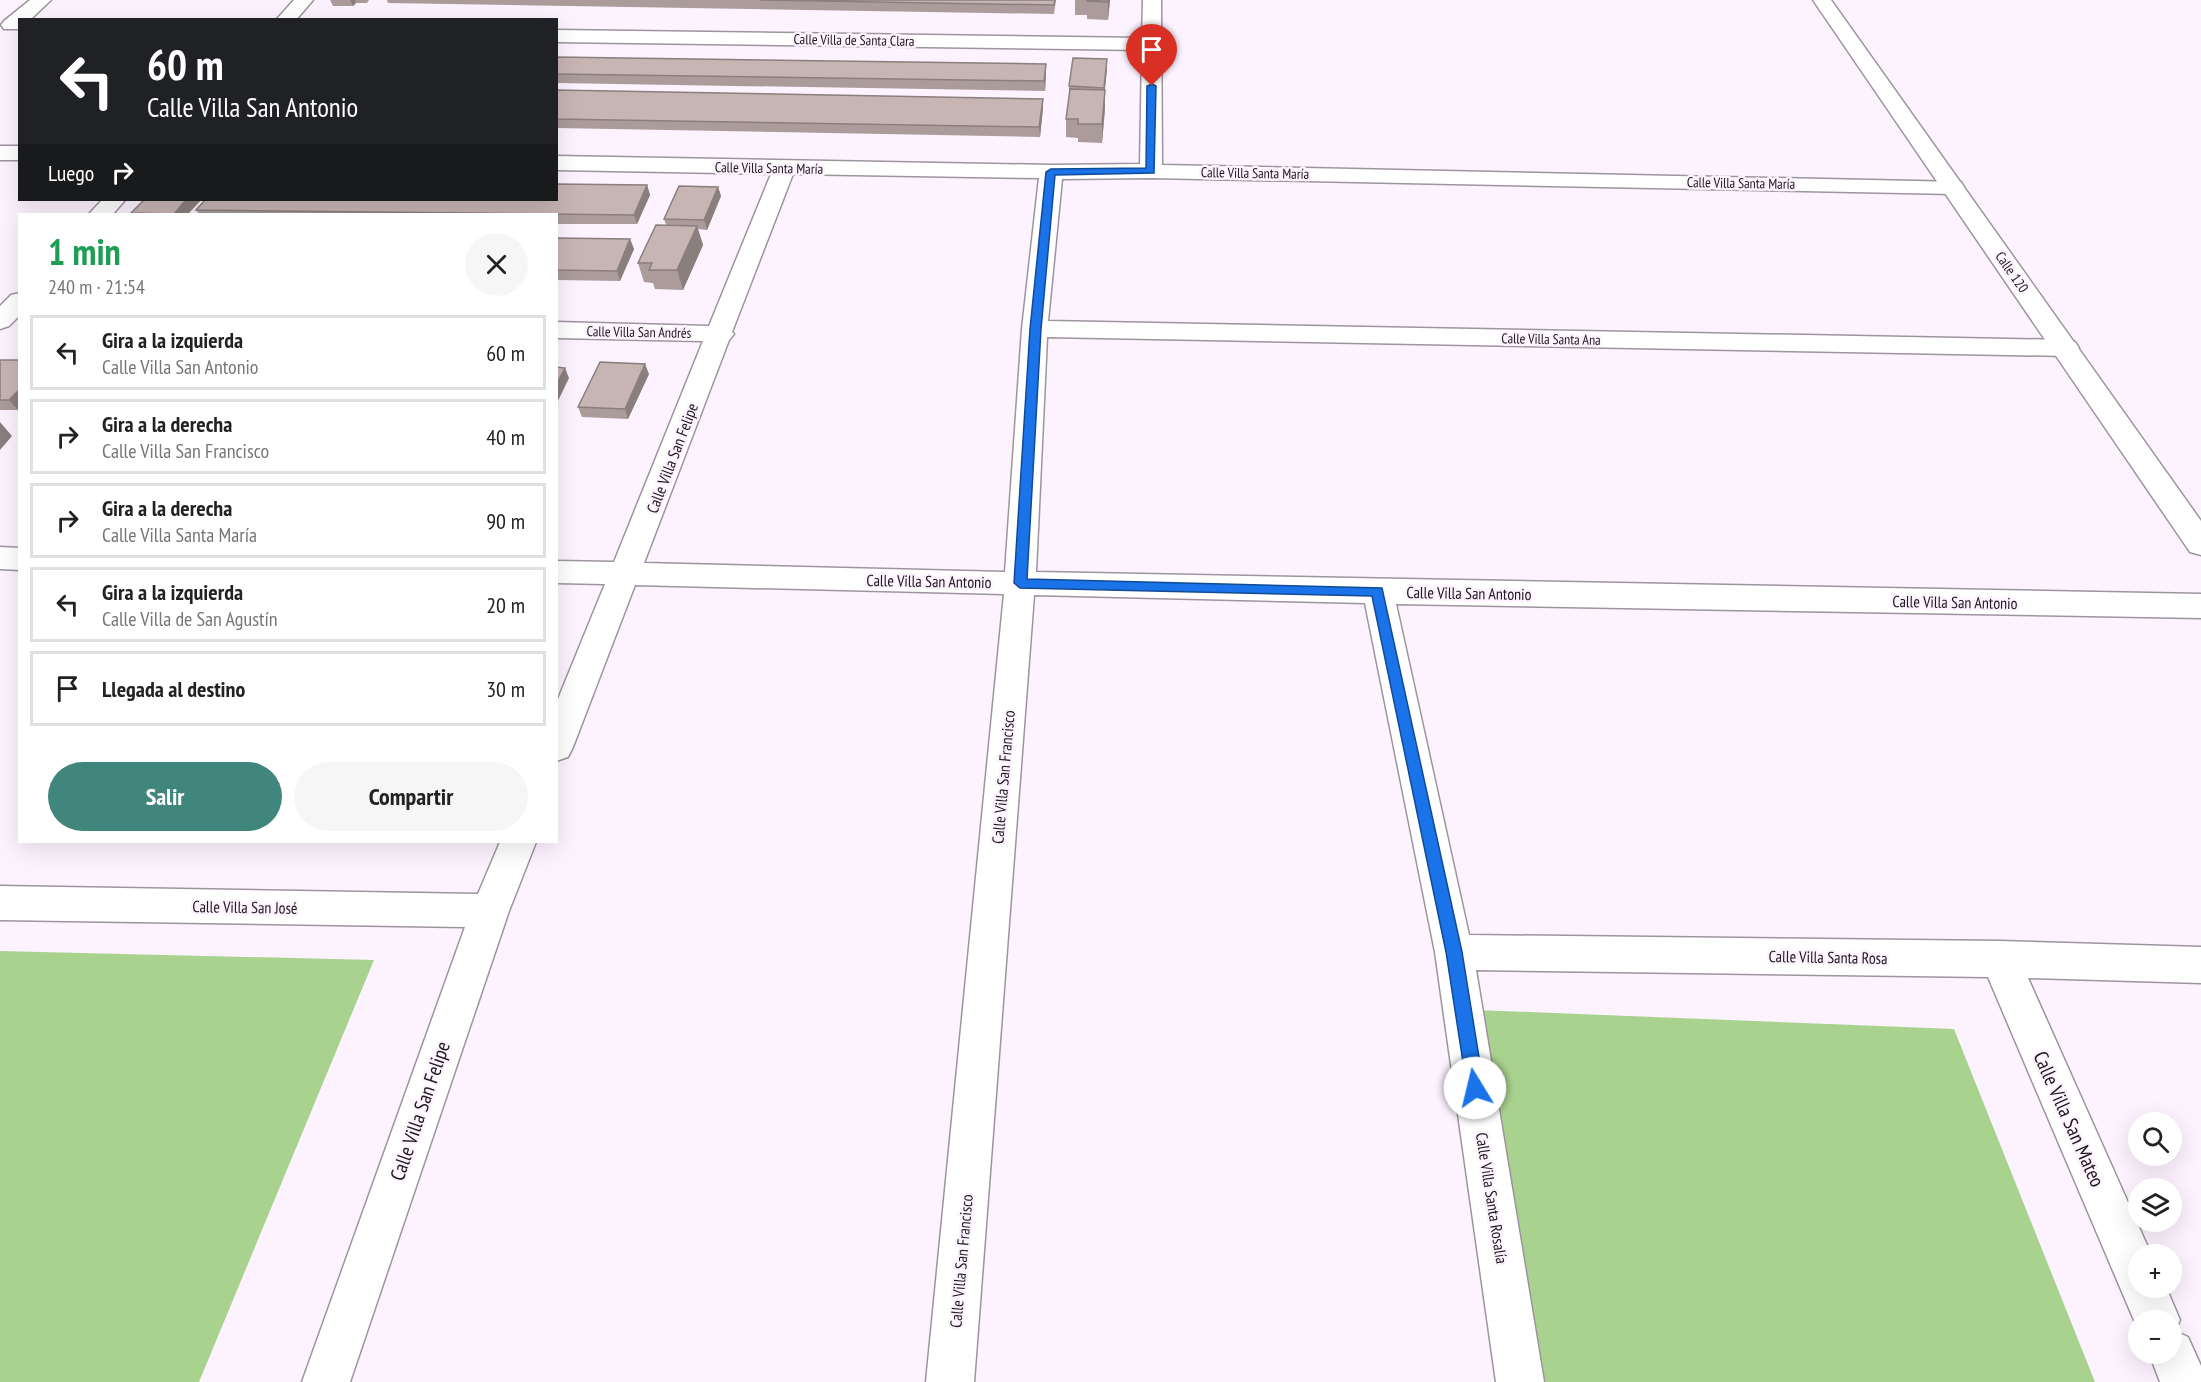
<!DOCTYPE html>
<html lang="es">
<meta charset="utf-8">
<style>
:root{--surface:#fff;--page:#f6f6f6;--text:#222;--muted:#767676;--line:#e0e0e0;--accent:#41867c}
body{margin:0;font-family:"PT Sans Narrow",sans-serif;background:var(--page);color:var(--text);height:100vh;display:flex;flex-direction:column;font-size:22px;white-space:nowrap}
*{box-sizing:border-box;margin:0}
p{font-size:20px;color:var(--muted)}
.icon{flex:none;width:33px;height:33px;fill:none;stroke:currentColor;stroke-width:2;stroke-linecap:round;stroke-linejoin:round}
.map{position:relative;flex:1;overflow:hidden}
.side{position:absolute;left:18px;top:213px;width:540px;height:630px;display:flex;flex-direction:column;background:var(--surface);border-radius:0px;box-shadow:0 6px 24px #0002}
.side>*{flex:none}
.hud{position:absolute;left:18px;top:18px;width:540px;height:183px;border-radius:0px;box-shadow:0 6px 24px #0002;background:#202124;color:#fff;overflow:hidden}
.fabs{position:absolute;left:2128px;top:1112px;display:grid;gap:12px}
.fabs a{display:grid;place-items:center;width:54px;height:54px;border-radius:50%;background:var(--surface);box-shadow:0 6px 24px #0002;font-size:30px}
.pin{position:absolute;display:grid;place-items:center;width:51px;height:51px;color:#fff;margin:-62px -26px;border-radius:50% 50% 50% 0;rotate:-45deg;box-shadow:0 0 6px #0007}
.pin .icon{rotate:45deg}
.me{position:absolute;width:66px;margin:-33px;rotate:351deg;stroke-linejoin:round;filter:drop-shadow(0 0 4px #0008)}
.turn{display:flex;align-items:center;gap:21px;height:126px;padding:0 30px;font-size:27px}
.turn .icon{width:78px;height:78px;stroke-width:2.5}
.turn b{display:block;font-size:42px;line-height:51px}
.then{display:flex;align-items:center;height:57px;padding:0 30px;background:#0003;gap:12px;font-size:22px}
.round{display:grid;place-items:center;flex:none;width:63px;height:63px;border-radius:32px;background:var(--page)}
.overview{display:flex;align-items:center;justify-content:space-between;height:102px;padding:0 30px}
h1{font-size:36px;font-weight:600;line-height:45px;color:#1e9e55}
.primary-button{display:flex;gap:12px;margin-top:auto;padding:12px 30px}
.primary-button a{flex:1;height:69px;border-radius:36px;background:var(--accent);color:#fff;font-size:24px;font-weight:600;line-height:69px;text-align:center}
.primary-button a+a{background:var(--page);color:var(--text)}
ul{padding:0;list-style:none}
li{display:flex;align-items:center;gap:18px;height:75px;margin:0 12px 9px;padding:0 18px;border:3px solid var(--line);border-radius:0px}
li div{flex:1}
li b{display:block;font-size:22px}
li em{font-style:normal}
.map>svg:first-child{display:block}
.green{fill:#a9d28f}
.lines{fill:none;stroke-linecap:round;stroke-linejoin:round}
.street-casing{stroke:#9d94a0;stroke-width:3}
.secondary-casing{stroke:#9d94a0;stroke-width:3}
.street{fill:#fff;fill-rule:evenodd}
.secondary{fill:#fff;fill-rule:evenodd}
.wall{fill:#ab9c9b}
.shaded-wall{fill:#8b7f7e}
.building{fill:#c7b5b4;stroke:#8b7f7e;stroke-width:1.5}
.route{fill:#1a73e8;stroke:#114b97;stroke-width:1.5}
.labels{text-anchor:middle;dominant-baseline:central;stroke-width:5;stroke-linejoin:round;paint-order:stroke}
.far-street-label{font-size:14px;fill:#1c181d;stroke:#fcf3fe}
.street-label{font-size:16px;fill:#1c181d;stroke:#fcf3fe}
.near-street-label{font-size:20px;fill:#1c181d;stroke:#fcf3fe}
</style>
<div class="map">
<svg width="2201" height="1382" viewBox="0 0 2201 1382">
<rect width="100%" height="100%" fill="#fcf3fe"/>
<path class="green" d="M0,951L374,960L199,1382H0Z
M1477,1010L1954,1029L2095,1382H1535Z"/>
<g class="lines">
<defs>
<path id="street" d="M30,0H51L30,20H20L18,29H4L1,25L4,21Z
M294,0H313L296,20H276Z
M1143,0H1161L1162,165L1961,182L1964,187L1961,192L1953,194L1151,178L1062,179L1048,321L2066,340L2075,342L2079,348L2075,354L2066,356L1047,337L1036,572L2201,594V618L1396,604L1469,935L2000,941L2201,947V983L2028,978L2151,1254H2139V1287H2166L2180,1320L2175,1331L2188,1337L2201,1366V1382H2160L2149,1353H2172V1320H2139V1332L1988,977L1476,970L1544,1382H1496L1435,952L1365,603L1034,595L974,1382H926L1004,594L635,585L573,747L568,757L556,761V704L605,584L556,583V561L614,562L703,341L556,338V322L709,326L771,174L556,170V156L1051,165L1140,164L1142,50L556,42V30L1142,38ZM793,174L1039,178L1022,329L1005,572L644,563L729,340L734,334L732,332Z
M0,146H20V160H0Z
M102,200H125L113,214H89Z
M20,293V315L9,326L0,329V306L11,295Z
M0,547L20,548V570L0,569Z
M500,842H536L509,911L350,1382H302L465,927L0,920V886L478,894Z"/>
<path id="secondary" d="M1813,0H1831L2201,521V555L2190,552Z"/>
</defs>
<use href="#street" class="street-casing"/>
<use href="#secondary" class="secondary-casing"/>
<use href="#street" class="street"/>
<use href="#secondary" class="secondary"/>
</g>
<path class="wall" d="M330,0H369L367,3H356L353,6H333Z
M387,0H1056L1054,14L388,3Z
M1075,0H1110L1108,20L1087,19V15H1075Z
M556,57L1046,73L1045,91L556,83Z
M1107,68L1105,90V108L1102,143L1078,142V138L1066,137V119L1069,96V86Z
M556,90L1043,99V108L1040,137L556,128Z
M647,185L650,195L637,224H556V214H199L196,210Z
M718,187L721,196L707,230L698,229L703,245L683,290L655,289L653,283L644,282L638,263L666,225L664,219Z
M144,200H201L188,214H133L131,213Z
M556,238L630,239L634,249L620,281L556,280Z
M0,360L18,410H0Z
M649,374L628,419L582,417L578,407Z"/>
<path class="shaded-wall" d="M350,0H355L356,3L353,6Z
M1108,0H1110L1108,20Z
M1107,59V68L1104,97V88Z
M1046,64V73L1045,91L1044,81Z
M1105,90V108L1102,143V124Z
M1043,99V108L1040,137L1039,127Z
M647,185L650,195L637,224L634,215Z
M718,187L721,196L707,230L704,220Z
M186,200H201L188,214H174Z
M697,226L703,245L683,290L677,270Z
M630,239L634,249L620,281L617,271Z
M645,364L649,374L628,419L625,409Z
M565,368L569,378L556,405V385Z
M20,389V408L18,410L9,400Z
M0,422L12,436L0,450Z"/>
<path class="building" d="M760,0H1055L1054,5Z
M1087,0H1108V2L1087,1Z
M556,57L1046,64L1044,81L556,74Z
M1073,58L1107,59L1104,88L1069,86Z
M1070,89L1105,90L1102,124H1078V119H1066Z
M556,90L1043,99L1039,127L556,119Z
M556,184L647,185L634,215L196,210L205,200H556Z
M679,186L718,187L704,220L664,219Z
M144,200H186L174,214L131,213Z
M656,225L697,226L677,270H649L652,263H638Z
M556,238L630,239L617,271L556,270Z
M0,360H20V389L9,400H0Z
M600,362L645,364L625,409L578,407Z
M556,367L565,368L556,385Z"/>
<path class="route" d="M1152,84L1156,86L1154,173L1055,175L1041,329L1027,579L1382,588L1462,952L1484,1088L1481,1094L1475,1096L1469,1094L1467,1088L1446,952L1372,596L1020,588L1014,583L1030,329L1046,172L1051,169L1146,168L1147,86Z"/>
<g class="labels">
<g class="far-street-label">
<text transform="translate(854 40) rotate(1)">Calle Villa de Santa Clara</text>
<text transform="translate(769 168) rotate(1)">Calle Villa Santa María</text>
<text transform="translate(1255 173) rotate(1)">Calle Villa Santa María</text>
<text transform="translate(1741 183) rotate(1)">Calle Villa Santa María</text>
<text transform="translate(2012 272) rotate(55)">Calle 120</text>
<text transform="translate(639 332) rotate(1)">Calle Villa San Andrés</text>
<text transform="translate(1551 339) rotate(1)">Calle Villa Santa Ana</text>
</g>
<g class="street-label">
<text transform="translate(672 458) rotate(-69)">Calle Villa San Felipe</text>
<text transform="translate(929 581) rotate(1)">Calle Villa San Antonio</text>
<text transform="translate(1469 593) rotate(1)">Calle Villa San Antonio</text>
<text transform="translate(1955 602) rotate(1)">Calle Villa San Antonio</text>
<text transform="translate(1003 777) rotate(-85)">Calle Villa San Francisco</text>
<text transform="translate(245 907) rotate(1)">Calle Villa San José</text>
<text transform="translate(1828 957) rotate(1)">Calle Villa Santa Rosa</text>
<text transform="translate(1492 1198) rotate(81)">Calle Villa Santa Rosalía</text>
<text transform="translate(961 1261) rotate(-85)">Calle Villa San Francisco</text>
</g>
<g class="near-street-label">
<text transform="translate(420 1111) rotate(-71)">Calle Villa San Felipe</text>
<text transform="translate(2069 1119) rotate(66)">Calle Villa San Mateo</text>
</g>
</g>
</svg>
<div class="fabs">
<a><svg class="icon" aria-label="search" viewBox="0 0 24 24"><circle cx="10" cy="10" r="6"/><path d="M15 15l6 6"/></svg></a>
<a><svg class="icon" aria-label="layers" viewBox="0 0 24 24"><path d="M12 4l9 5-9 5-9-5zM3 14l9 5 9-5"/></svg></a>
<a>+</a>
<a>−</a>
</div>
<div class="pin" style="left:1152px;top:86px;background:#d93025"><svg class="icon" aria-label="arrive" viewBox="0 0 24 24"><path d="M6 21V4h12l-3 4 3 4H6"/></svg></div>
<svg class="me" style="left:1475px;top:1088px" viewBox="-20 -20 40 40"><circle r="19" fill="#fff"/><path d="M0-13L10 11 0 6-10 11z" fill="#1a73e8"/></svg>
<div class="hud">
<div class="turn"><svg class="icon" aria-label="left" viewBox="0 0 24 24"><path d="M17 20v-9H6M10 6l-5 5 5 5"/></svg><div><b>60 m</b>Calle Villa San Antonio</div></div>
<div class="then">Luego<svg class="icon" aria-label="right" viewBox="0 0 24 24"><path d="M7 20v-9h11M14 6l5 5-5 5"/></svg></div>
</div>
<section class="side">
<div class="overview"><div><h1>1 min</h1><p>240 m · 21:54</p></div><a class="round"><svg class="icon" aria-label="close" viewBox="0 0 24 24"><path d="M6 6l12 12M18 6L6 18"/></svg></a></div>
<ul>
<li><svg class="icon" aria-label="left" viewBox="0 0 24 24"><path d="M17 20v-9H6M10 6l-5 5 5 5"/></svg><div><b>Gira a la izquierda</b><p>Calle Villa San Antonio</p></div><em>60 m</em></li>
<li><svg class="icon" aria-label="right" viewBox="0 0 24 24"><path d="M7 20v-9h11M14 6l5 5-5 5"/></svg><div><b>Gira a la derecha</b><p>Calle Villa San Francisco</p></div><em>40 m</em></li>
<li><svg class="icon" aria-label="right" viewBox="0 0 24 24"><path d="M7 20v-9h11M14 6l5 5-5 5"/></svg><div><b>Gira a la derecha</b><p>Calle Villa Santa María</p></div><em>90 m</em></li>
<li><svg class="icon" aria-label="left" viewBox="0 0 24 24"><path d="M17 20v-9H6M10 6l-5 5 5 5"/></svg><div><b>Gira a la izquierda</b><p>Calle Villa de San Agustín</p></div><em>20 m</em></li>
<li><svg class="icon" aria-label="arrive" viewBox="0 0 24 24"><path d="M6 21V4h12l-3 4 3 4H6"/></svg><div><b>Llegada al destino</b></div><em>30 m</em></li>
</ul>
<div class="primary-button"><a>Salir</a><a>Compartir</a></div>
</section>
</div>
